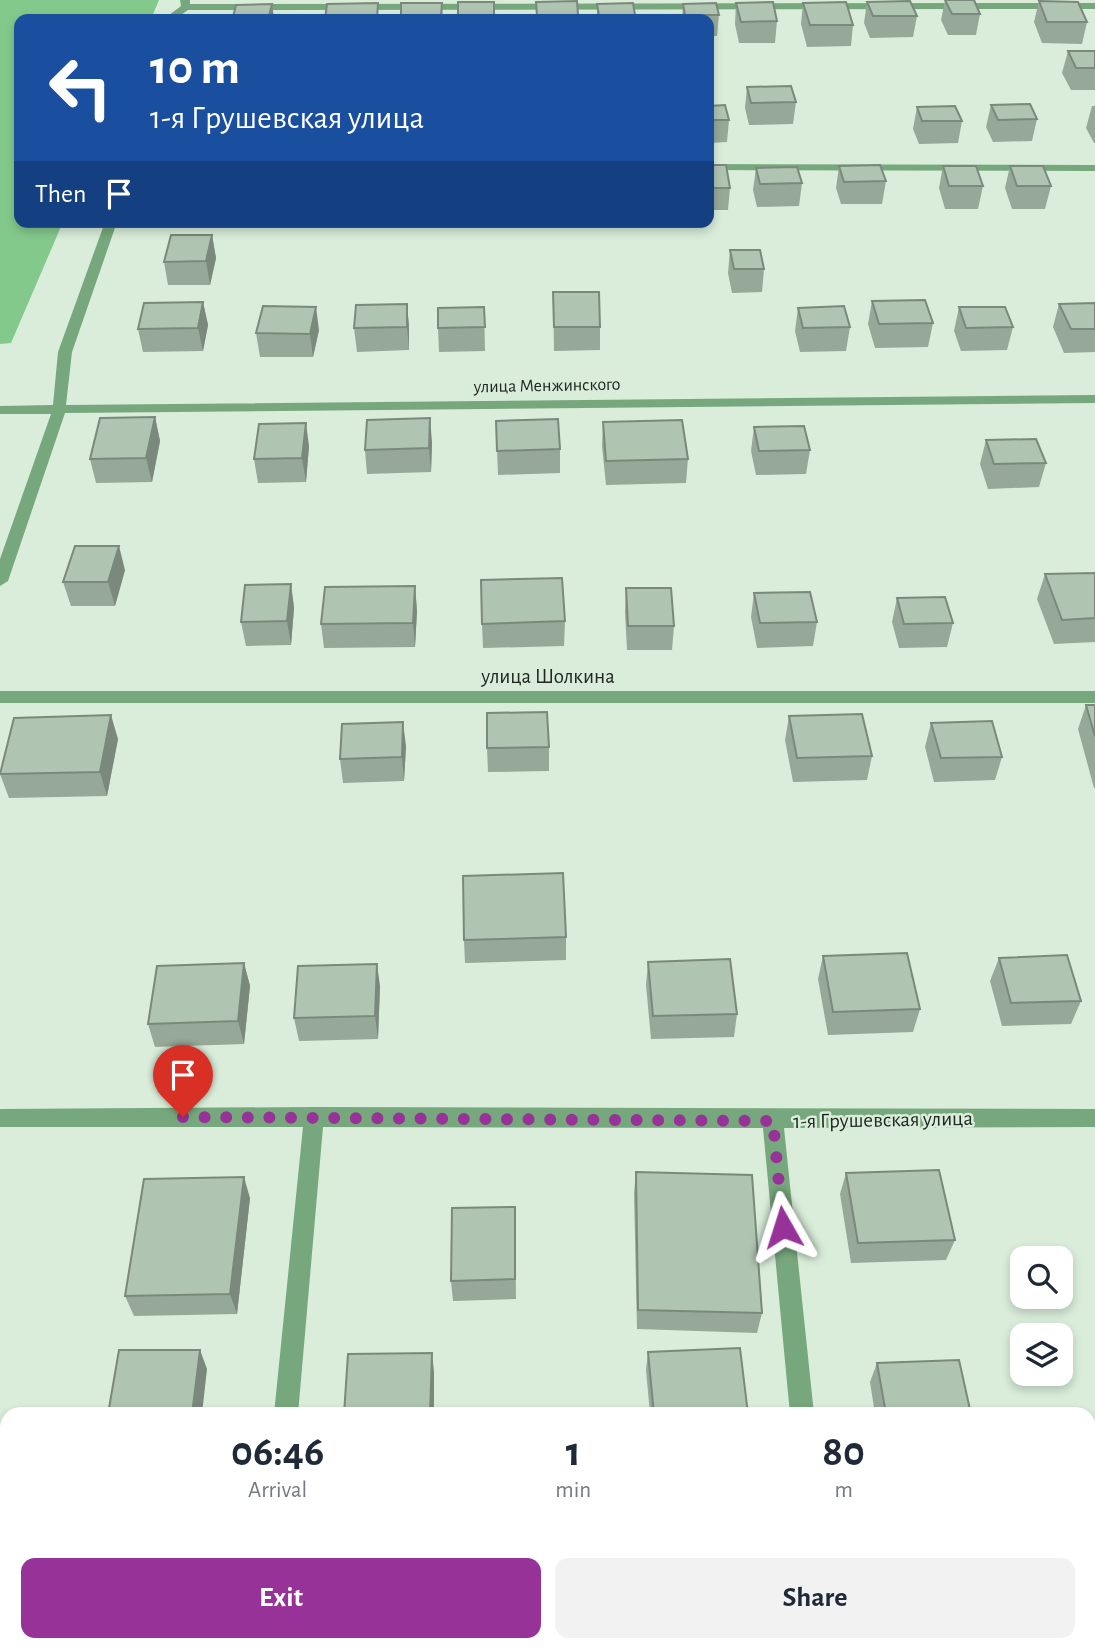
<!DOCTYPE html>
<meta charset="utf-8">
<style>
:root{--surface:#fff;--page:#f2f2f3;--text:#1f2937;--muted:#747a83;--accent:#973298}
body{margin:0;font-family:"Alegreya Sans",sans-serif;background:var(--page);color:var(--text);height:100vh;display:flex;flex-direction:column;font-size:26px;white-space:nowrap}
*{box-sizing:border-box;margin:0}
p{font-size:23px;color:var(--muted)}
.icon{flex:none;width:38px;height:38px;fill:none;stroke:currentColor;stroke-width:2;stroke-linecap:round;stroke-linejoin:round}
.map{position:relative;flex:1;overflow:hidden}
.drawer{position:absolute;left:0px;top:1407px;width:1096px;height:245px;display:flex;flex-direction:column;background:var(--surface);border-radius:21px 21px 0 0;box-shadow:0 4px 10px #0003}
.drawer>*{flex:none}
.guide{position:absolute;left:14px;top:14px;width:700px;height:214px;border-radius:14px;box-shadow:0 4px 10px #0003;background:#1a4fa0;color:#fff;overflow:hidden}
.buttons{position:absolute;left:1010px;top:1246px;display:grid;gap:14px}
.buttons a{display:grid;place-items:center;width:63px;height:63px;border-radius:14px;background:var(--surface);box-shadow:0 4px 10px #0003;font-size:35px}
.pin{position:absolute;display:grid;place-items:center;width:60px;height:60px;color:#fff;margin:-72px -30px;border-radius:50% 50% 50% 0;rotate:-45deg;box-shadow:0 0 7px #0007}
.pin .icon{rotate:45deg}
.me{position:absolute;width:77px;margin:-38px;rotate:354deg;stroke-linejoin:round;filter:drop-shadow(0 0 5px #0008)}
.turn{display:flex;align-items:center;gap:24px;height:147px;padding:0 21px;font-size:32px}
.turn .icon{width:91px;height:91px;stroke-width:2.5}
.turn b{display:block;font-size:49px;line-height:60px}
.then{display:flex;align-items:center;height:66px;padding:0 21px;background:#0003;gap:14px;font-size:26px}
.eta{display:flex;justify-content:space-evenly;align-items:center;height:119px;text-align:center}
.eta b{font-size:42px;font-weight:700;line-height:49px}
.cta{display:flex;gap:14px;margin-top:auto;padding:14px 21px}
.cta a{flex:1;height:80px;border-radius:14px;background:var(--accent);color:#fff;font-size:28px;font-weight:700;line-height:80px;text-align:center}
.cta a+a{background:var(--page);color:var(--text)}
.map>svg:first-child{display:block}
.green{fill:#84c98c}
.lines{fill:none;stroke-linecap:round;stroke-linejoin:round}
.minor{fill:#77a77c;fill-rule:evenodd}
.wall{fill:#96a998}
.shaded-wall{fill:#7a897c}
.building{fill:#afc4b1;stroke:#7a897c;stroke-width:2}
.route{stroke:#973298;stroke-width:12;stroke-dasharray:0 21.6}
.labels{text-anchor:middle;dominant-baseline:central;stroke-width:5;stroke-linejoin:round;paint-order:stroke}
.far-street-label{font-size:18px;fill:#202821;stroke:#d9edda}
.street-label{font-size:21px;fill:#202821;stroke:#d9edda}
</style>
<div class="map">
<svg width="1095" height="1652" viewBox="0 0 1095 1652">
<rect width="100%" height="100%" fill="#d9edda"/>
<path class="green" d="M0,0H159L151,19H19V222H63L11,343L0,344Z"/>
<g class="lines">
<path class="minor" d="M180,0H190V4L1095,3V9L188,10L175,19H164L181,6Z
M709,164L1095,165V171L709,170Z
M105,222H117L72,352L66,405L1095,395V403L65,413L8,581L0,586V559L51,414H0V406L53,405L58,352Z
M0,691H1095V703H0Z
M314,1107L1095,1109V1127L784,1128L814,1414H790L763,1128L323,1127L298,1414H274L303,1127H0V1109Z
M252,1645H278L277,1652H251Z
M812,1645H838L839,1652H813Z"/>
</g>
<path class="wall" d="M945,0H974L980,14L976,35H948L941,20Z
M1039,1L1087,22L1082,44L1042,43L1034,22Z
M536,2L578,15V19H536Z
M867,2L917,16L913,37L870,38L864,23Z
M401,3H442L443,19H401Z
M736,3L777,21L775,43H739L735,24Z
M803,3L853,25L851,46L807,47L801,24Z
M272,4L274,19H233V17Z
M597,4L635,15V19H597Z
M683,4L719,15L717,36H709V19H682Z
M1068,51H1095V90H1071L1062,73Z
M747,87L796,102L793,124L749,125L745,108Z
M991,105L1037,119L1032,141L993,142L986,127Z
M709,106L729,120L727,142L709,143Z
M1092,106H1095V143H1094L1086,128Z
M917,107L962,121L958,143L919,144L913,129Z
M709,165L730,188L728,210H709Z
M839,166L886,181L882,204H841L836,188Z
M943,166L983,186L978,209H945L939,188Z
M1010,166L1051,186L1045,209H1012L1005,188Z
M756,168L802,183L799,206L757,207L753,190Z
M212,235L216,258L210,285H168L164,262Z
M730,250L764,269L762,292L732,293L728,273Z
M553,292L600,327V350L554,351Z
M872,301L933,323L928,347L875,348L868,324Z
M203,302L208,325L203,351L143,352L138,329Z
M1095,303V352L1064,353L1053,327L1059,304Z
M407,304L409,327V350L357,352L354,328Z
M484,307L485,351L439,352L438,328Z
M959,307L1013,327L1007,350L961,351L954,331Z
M798,308L850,327L846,351L800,352L795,331Z
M319,330L313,357H260L256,333Z
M155,417L160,441L152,482L96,483L90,459Z
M496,421L560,449V473L498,475Z
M603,422L688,459L686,483L606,485L602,446Z
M754,427L810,450L806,474L756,475L751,451Z
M986,440L1046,463L1039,487L988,489L980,464Z
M432,442L431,472L367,474L365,450Z
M309,446L306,482L258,483L254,459Z
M125,570L115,606H71L63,582Z
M1095,573V642L1054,644L1037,599L1045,574Z
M291,584L294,608L291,645L246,646L241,622Z
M415,586L417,611L415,647L324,648L321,624Z
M626,588L674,626L672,650H627L625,612Z
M754,593L817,622L813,646L757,648L751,617Z
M897,598L953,623L947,647L899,648L892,622Z
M565,621L564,646L483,648L482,624Z
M1086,705H1095V788H1094L1078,729Z
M789,716L872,756L867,780L793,782L785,740Z
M931,723L1002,757L995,780L934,782L925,747Z
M118,739L107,796L9,798L0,774Z
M406,746L404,781L343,783L340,759Z
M549,747V771L488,772L487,748Z
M566,937V960L465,963L464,940Z
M823,956L920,1009L913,1032L828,1035L818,979Z
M999,958L1081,1001L1071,1024L1002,1026L990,981Z
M648,962L737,1014L734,1037L651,1039L646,985Z
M244,963L250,986L244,1044L155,1047L148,1024Z
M380,986L378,1039L299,1041L294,1018Z
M636,1172L762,1313L757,1333L637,1329L634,1193Z
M846,1173L955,1240L946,1260L851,1263L840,1194Z
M250,1198L237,1314L134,1316L125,1296Z
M515,1207L516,1299L453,1301L451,1281Z
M648,1352L748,1414H650L646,1370Z
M877,1363L971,1414H875L870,1382Z
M79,1645H183V1652H85Z
M696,1645H775L772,1652H697Z"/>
<path class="shaded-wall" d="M272,4L274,19H270L269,16Z
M212,235L216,258L210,285L206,261Z
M203,302L208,325L203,351L198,328Z
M407,304L409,327V350L407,327Z
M316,307L319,330L313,357L310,334Z
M155,417L160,441L152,482L146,458Z
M430,418L432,442L431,472L429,448Z
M306,423L309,446L306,482L302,458Z
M119,546L125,570L115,606L108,582Z
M291,584L294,608L291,645L287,621Z
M415,586L417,611L415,647L413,623Z
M111,715L118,739L107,796L100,772Z
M403,722L406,746L404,781L402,757Z
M244,963L250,986L244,1044L238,1021Z
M377,964L380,986L378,1039L375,1016Z
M244,1177L250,1198L237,1314L230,1294Z
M200,1350L207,1369L202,1414H192Z
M432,1353L434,1372V1414H430Z
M178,1645H183V1652Z"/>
<path class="building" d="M945,0H974L980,14H952Z
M577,1L578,15L537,16L536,2Z
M910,1L917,16H873L867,2Z
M1039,1L1078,2L1087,22H1047Z
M458,2H494V19H458Z
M773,2L777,21L741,22L736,3Z
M846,2L853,25H810L803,3Z
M378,3L377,19H325L327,4Z
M401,3H442L441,16L401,17Z
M633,3L635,15L599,16L597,4Z
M716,3L719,15H685L683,4Z
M272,4L269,16L233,17L236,5Z
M1068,51H1095V68H1076Z
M791,86L796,102L751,103L747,87Z
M1030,104L1037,119L998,120L991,105Z
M725,105L729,120H709V106Z
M955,106L962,121H922L917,107Z
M709,165H726L730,188H709Z
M880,165L886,181L844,182L839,166Z
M943,166H976L983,186H949Z
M1010,166H1043L1051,186H1017Z
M797,167L802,183L760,184L756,168Z
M171,235H212L206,261L164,262Z
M730,250H760L764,269H734Z
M553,292H599L600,327H554Z
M925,300L933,323L879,324L872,301Z
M203,302L198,328L138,329L144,303Z
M1095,303V329H1071L1059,304Z
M407,304V327L354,328L356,305Z
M263,306L316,307L310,334L256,333Z
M844,306L850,327L803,328L798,308Z
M484,307L485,327L438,328V308Z
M959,307H1005L1013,327L966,328Z
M155,417L146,458L90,459L100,418Z
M430,418L429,448L365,450L367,420Z
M558,419L560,449L497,451L496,421Z
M682,420L688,459L606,461L603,422Z
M306,423L302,458L254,459L259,424Z
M804,426L810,450L759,451L754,427Z
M1036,439L1046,463L994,464L986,440Z
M75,546H119L108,582H63Z
M1095,573V618L1062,620L1045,574Z
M562,578L565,621L482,624L481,580Z
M291,584L287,621L241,622L245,585Z
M415,586L413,623L321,624L325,587Z
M626,588H671L674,626H628Z
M810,592L817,622L760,623L754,593Z
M945,597L953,623L904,624L897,598Z
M1086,705H1095V736Z
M547,712L549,747L487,748V713Z
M862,714L872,756L797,758L789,716Z
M111,715L100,772L0,774L14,718Z
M992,721L1002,757L941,758L931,723Z
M403,722L402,757L340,759L342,724Z
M563,873L566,937L464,940L463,876Z
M907,953L920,1009L833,1012L823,956Z
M1067,955L1081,1001L1011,1003L999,958Z
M730,959L737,1014L653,1016L648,962Z
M244,963L238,1021L148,1024L157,966Z
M377,964L375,1016L294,1018L298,966Z
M939,1170L955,1240L858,1243L846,1173Z
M636,1172L752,1175L762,1313L638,1310Z
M244,1177L230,1294L125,1296L144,1179Z
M515,1207V1279L451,1281L452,1208Z
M740,1348L748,1414H654L648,1352Z
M119,1350H200L192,1414H108Z
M432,1353L430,1414H344L348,1354Z
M959,1360L971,1414H886L877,1363Z
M701,1645H761L701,1647Z"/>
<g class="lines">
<path class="route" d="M183,1117L773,1121L783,1227"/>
</g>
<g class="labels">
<g class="far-street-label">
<text transform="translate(547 386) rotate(-1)">улица Менжинского</text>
</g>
<g class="street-label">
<text x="548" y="676">улица Шолкина</text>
<text transform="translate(883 1120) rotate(-1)">1-я Грушевская улица</text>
</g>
</g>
</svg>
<div class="buttons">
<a><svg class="icon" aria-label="search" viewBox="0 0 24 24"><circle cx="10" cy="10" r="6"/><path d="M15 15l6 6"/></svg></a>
<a><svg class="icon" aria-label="layers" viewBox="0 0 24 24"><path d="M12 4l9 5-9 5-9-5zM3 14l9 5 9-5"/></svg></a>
</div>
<div class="pin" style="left:183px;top:1117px;background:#d93025"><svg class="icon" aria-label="arrive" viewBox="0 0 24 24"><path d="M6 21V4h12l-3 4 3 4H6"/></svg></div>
<svg class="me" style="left:783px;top:1227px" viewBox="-20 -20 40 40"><path d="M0-17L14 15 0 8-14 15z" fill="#973298" stroke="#fff" stroke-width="4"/></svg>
<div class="guide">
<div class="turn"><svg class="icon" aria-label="left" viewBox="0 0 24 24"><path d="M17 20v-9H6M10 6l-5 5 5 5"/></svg><div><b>10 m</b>1-я Грушевская улица</div></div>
<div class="then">Then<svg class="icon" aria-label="arrive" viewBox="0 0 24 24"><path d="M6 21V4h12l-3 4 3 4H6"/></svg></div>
</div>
<section class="drawer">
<div class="eta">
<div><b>06:46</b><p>Arrival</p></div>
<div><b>1</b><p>min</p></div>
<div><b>80</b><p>m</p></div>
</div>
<div class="cta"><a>Exit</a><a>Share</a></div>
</section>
</div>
